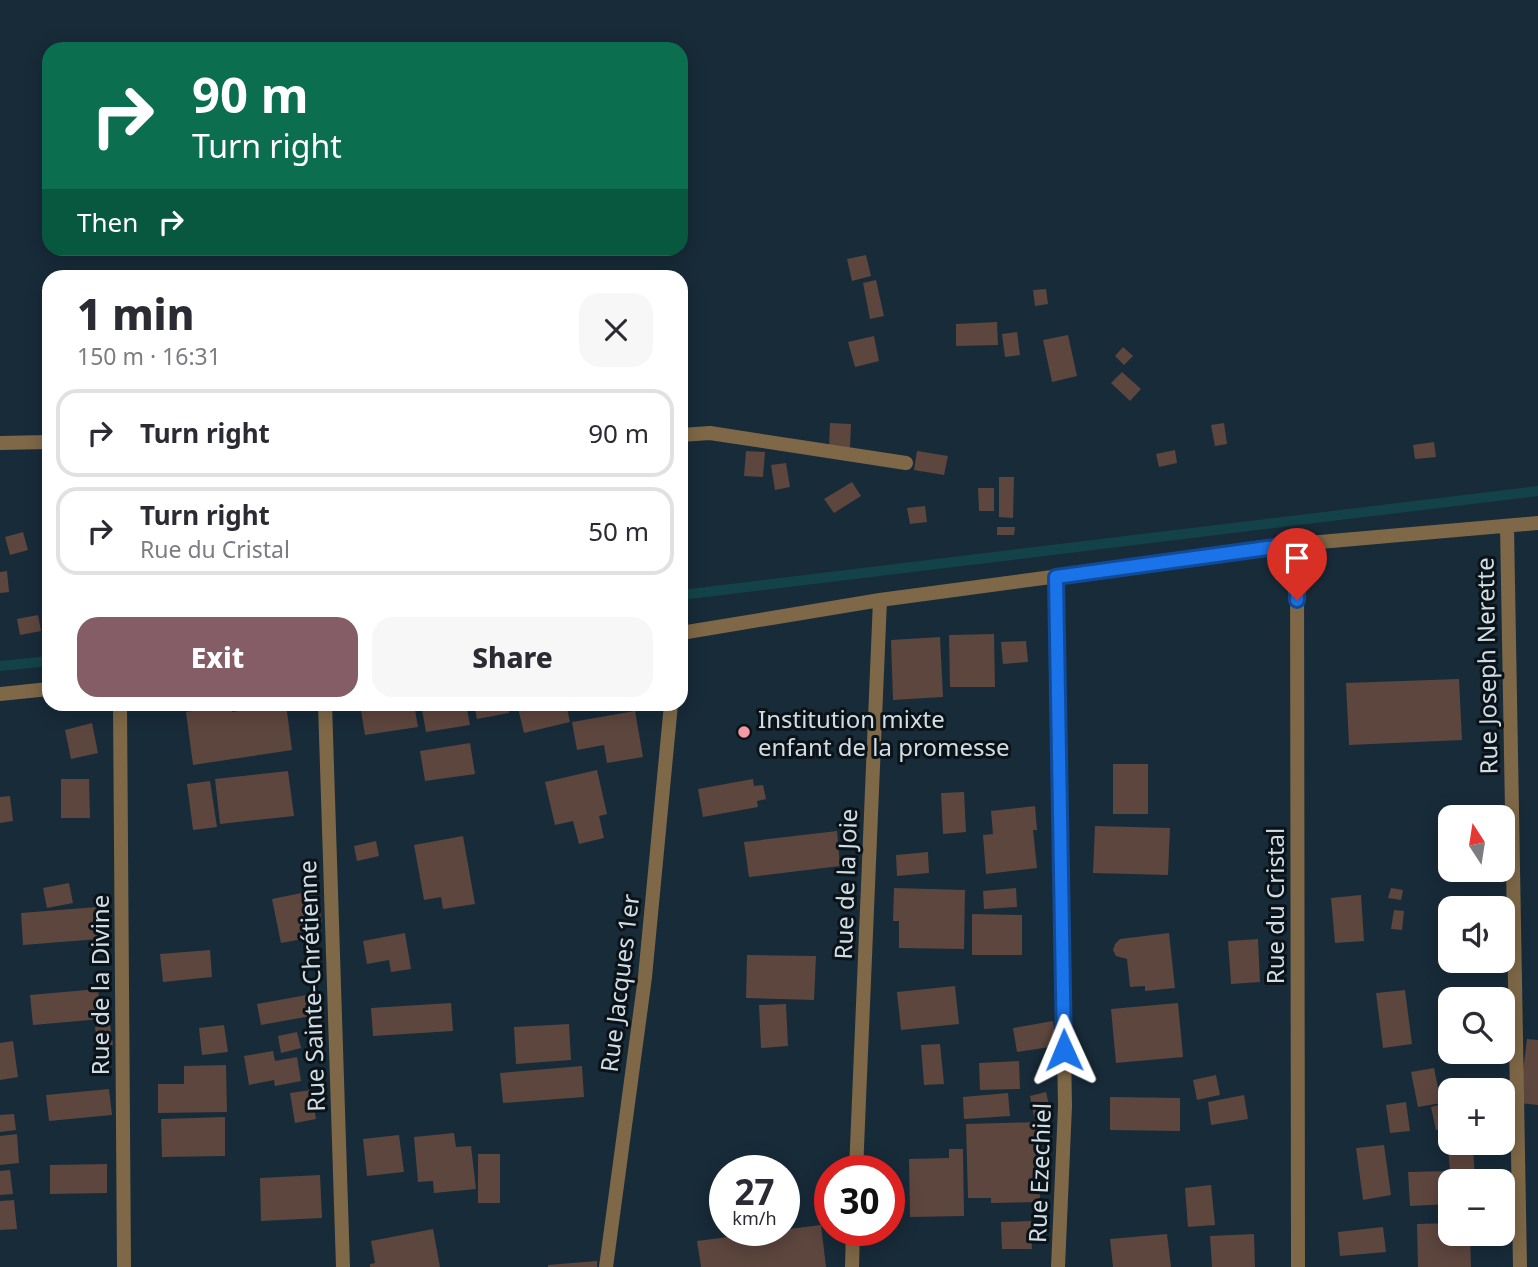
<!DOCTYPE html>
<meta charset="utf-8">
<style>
:root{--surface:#fff;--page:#f7f7f7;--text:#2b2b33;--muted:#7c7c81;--line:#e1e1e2;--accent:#855d66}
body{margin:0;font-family:"Noto Sans",sans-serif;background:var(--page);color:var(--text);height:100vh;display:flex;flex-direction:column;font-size:26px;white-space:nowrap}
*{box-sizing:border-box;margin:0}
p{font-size:23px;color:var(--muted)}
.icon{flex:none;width:38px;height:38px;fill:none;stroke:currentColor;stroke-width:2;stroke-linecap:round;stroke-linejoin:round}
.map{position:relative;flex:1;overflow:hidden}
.details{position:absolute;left:42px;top:270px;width:646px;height:441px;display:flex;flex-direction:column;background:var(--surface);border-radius:21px;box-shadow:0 4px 18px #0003}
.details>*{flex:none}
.top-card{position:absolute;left:42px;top:42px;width:646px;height:214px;border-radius:21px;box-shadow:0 4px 18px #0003;background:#0b6e4f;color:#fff;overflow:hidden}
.needle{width:46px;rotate:348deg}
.controls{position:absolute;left:1438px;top:805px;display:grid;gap:14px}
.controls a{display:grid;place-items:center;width:77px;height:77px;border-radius:14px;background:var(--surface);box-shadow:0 4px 18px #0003;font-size:35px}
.speed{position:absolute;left:709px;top:1155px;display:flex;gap:14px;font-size:35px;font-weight:700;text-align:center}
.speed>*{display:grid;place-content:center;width:91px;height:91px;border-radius:50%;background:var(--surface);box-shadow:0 4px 18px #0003;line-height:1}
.speed small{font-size:18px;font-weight:400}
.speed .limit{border:10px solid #d22;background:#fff;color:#111}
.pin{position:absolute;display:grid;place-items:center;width:60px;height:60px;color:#fff;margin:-72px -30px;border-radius:50% 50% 50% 0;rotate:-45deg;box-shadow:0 0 7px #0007}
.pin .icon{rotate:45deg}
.me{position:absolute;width:77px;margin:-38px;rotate:359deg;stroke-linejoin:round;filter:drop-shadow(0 0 5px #0008)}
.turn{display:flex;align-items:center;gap:24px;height:147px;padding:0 35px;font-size:32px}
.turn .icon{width:91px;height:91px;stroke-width:2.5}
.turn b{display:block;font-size:49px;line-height:60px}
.then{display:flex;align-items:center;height:66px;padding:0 35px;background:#0003;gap:14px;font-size:26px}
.round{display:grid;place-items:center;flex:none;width:74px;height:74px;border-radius:21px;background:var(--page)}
.summary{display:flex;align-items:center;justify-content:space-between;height:119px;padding:0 35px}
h1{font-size:42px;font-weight:800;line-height:52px}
.primary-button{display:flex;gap:14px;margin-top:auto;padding:14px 35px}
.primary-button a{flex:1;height:80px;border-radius:21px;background:var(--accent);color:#fff;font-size:28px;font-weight:800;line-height:80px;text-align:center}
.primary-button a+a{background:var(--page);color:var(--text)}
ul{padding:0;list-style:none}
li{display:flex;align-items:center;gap:21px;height:88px;margin:0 14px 10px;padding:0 21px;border:4px solid var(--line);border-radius:21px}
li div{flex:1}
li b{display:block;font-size:26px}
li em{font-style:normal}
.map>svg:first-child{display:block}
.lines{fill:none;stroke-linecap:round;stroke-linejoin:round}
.stream{stroke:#134349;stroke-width:10}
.building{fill:#5d463e}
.minor{stroke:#7e6847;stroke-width:14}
.route-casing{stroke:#114b97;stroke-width:18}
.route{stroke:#1a73e8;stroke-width:12}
.poi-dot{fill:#f49aa4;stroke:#0b1319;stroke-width:2.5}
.labels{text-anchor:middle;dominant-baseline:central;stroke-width:6;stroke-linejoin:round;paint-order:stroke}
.street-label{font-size:24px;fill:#d1dde5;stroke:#0b1319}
.poi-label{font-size:24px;fill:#d1dde5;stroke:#0b1319;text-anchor:start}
</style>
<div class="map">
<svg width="1538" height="1267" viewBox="0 0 1538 1267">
<rect width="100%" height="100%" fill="#182b39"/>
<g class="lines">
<path class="stream" d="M681,595L1538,491
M0,666L49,661"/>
</g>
<path class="building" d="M866,255L871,276L852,281L847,259Z
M876,280L884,316L870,319L863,283Z
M1046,289L1048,304L1035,306L1033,290Z
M997,322L998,345L956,346V324Z
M1017,332L1020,355L1005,357L1002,334Z
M1068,335L1077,376L1052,382L1043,340Z
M874,336L879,361L855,367L848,342Z
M1123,347L1133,356L1124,365L1115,356Z
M1122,372L1141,389L1130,401L1111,383Z
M830,423L851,424L850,448H829Z
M1224,423L1227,444L1215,446L1211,425Z
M1434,442L1436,457L1415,459L1413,445Z
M1175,450L1177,463L1159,467L1156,454Z
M746,451L765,452L763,477L744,476Z
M917,451L948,456L944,475L914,470Z
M786,463L790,487L775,490L771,465Z
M999,477H1014L1013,518L999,517Z
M852,482L861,496L834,513L824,499Z
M978,488H994V511H979Z
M925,506L927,522L910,524L907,508Z
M997,527H1015L1014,535H997Z
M23,532L28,550L10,555L5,537Z
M7,571L9,592L0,593V572Z
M38,615L41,631L20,635L17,619Z
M994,634L995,687H950L949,635Z
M940,637L943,697L893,700L891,640Z
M1026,641L1028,662L1003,664L1001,642Z
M1459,679L1462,740L1349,745L1346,683Z
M286,704L292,750L193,765L186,712L231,705L232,712Z
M360,704H414L418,727L365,735Z
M421,704H466L470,725L426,732Z
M474,704H507L509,713L477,719Z
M517,704H566L570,722L524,733Z
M635,711L643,757L607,763L604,745L577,750L572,722Z
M92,723L98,753L71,759L65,730Z
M470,743L475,774L425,781L420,751Z
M1113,764H1148V814H1113Z
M597,770L607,814L599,816L604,838L579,844L573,821L555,825L545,782Z
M288,771L294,816L220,824L215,779Z
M61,779H89L90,818H61Z
M753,779L754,786L763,785L766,799L757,801L758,807L703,817L698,789Z
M210,781L217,827L193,830L187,784Z
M964,792L966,832L943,834L941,793Z
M10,796L13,821L0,823V797Z
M1035,806L1037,830H1033L1037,868L986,874L983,835L993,834L991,811Z
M1095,826L1170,828L1168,875L1093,873Z
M837,831L840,866L749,877L744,842Z
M463,836L475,904L443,909L441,897L424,900L414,845Z
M376,841L379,856L357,861L354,846Z
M928,852L929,873L897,876L896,855Z
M69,883L73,903L47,908L43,888Z
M894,888L965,890L964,949L899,948V921H893Z
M1016,888L1017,907L984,909L983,891Z
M1391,888L1403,890L1401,900L1388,898Z
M316,890L322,922L301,926L303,939L281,943L272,899Z
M1361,895L1364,941L1335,943L1331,898Z
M97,907L99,939L23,945L21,913Z
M1394,910L1404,911L1402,930L1391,929Z
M972,914L1022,915V955H972Z
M405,933L411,969L391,972L389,960L367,964L363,941Z
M1169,933L1175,988L1145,991V986L1130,987L1127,959L1116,956L1113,950L1115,944L1120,939Z
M1258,939L1260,982L1231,984L1228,941Z
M210,950L212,977L163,982L160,954Z
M747,955L816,956L814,1000L746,998Z
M955,986L959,1024L901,1030L897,992Z
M98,989L101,1019L33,1025L30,995Z
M1405,990L1412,1044L1383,1048L1376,993Z
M318,993L322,1014L261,1025L257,1004Z
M451,1003L453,1031L373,1036L371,1008Z
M1178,1003L1183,1057L1116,1063L1111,1009Z
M786,1004L788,1046L761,1048L759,1005Z
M1053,1021L1057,1046L1017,1052L1013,1028Z
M569,1024L571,1060L516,1064L514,1027Z
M110,1025L113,1045L98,1047L95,1027Z
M224,1025L228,1052L202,1055L199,1028Z
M297,1032L301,1048L281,1053L278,1036Z
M1527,1039L1538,1040V1105L1519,1103Z
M13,1041L18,1077L0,1080V1043Z
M940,1044L944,1084L924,1085L921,1045Z
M273,1051L275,1061L297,1057L301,1081L275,1086L274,1080L249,1085L244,1056Z
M1019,1061L1020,1089L980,1090L979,1063Z
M226,1065L227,1112L158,1113V1084H184V1066Z
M582,1066L584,1097L503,1103L500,1073Z
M1434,1068L1441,1103L1418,1107L1411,1072Z
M1216,1075L1220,1095L1197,1100L1193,1080Z
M109,1089L112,1115L49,1121L46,1095Z
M311,1090L316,1119L295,1123L290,1093Z
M1046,1092L1051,1114L1034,1117L1030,1096Z
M1008,1093L1010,1116L964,1119L963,1097Z
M1244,1095L1248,1119L1211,1125L1208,1102Z
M1110,1097L1180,1098V1131L1110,1130Z
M1406,1102L1410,1131L1390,1133L1386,1105Z
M1451,1102V1127L1436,1130L1431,1107Z
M14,1114L16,1130L0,1132V1115Z
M225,1117V1156L162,1157L161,1119Z
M1039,1122L1040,1202L991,1203V1198H968L966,1124Z
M454,1133L456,1147L471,1146L476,1189L434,1193L433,1181L418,1182L414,1137Z
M17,1134L19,1163L0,1165V1136Z
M399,1135L404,1172L367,1176L363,1139Z
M1384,1145L1391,1195L1363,1200L1356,1148Z
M1473,1145L1475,1181H1451V1204L1410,1206L1408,1172L1450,1171L1448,1147Z
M949,1149H963L964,1216L910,1217L909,1159L949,1158Z
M478,1154H500V1203H478Z
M107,1164V1193L50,1194V1165Z
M10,1170L13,1194L0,1195V1171Z
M320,1175L322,1218L261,1221L260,1178Z
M1211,1185L1215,1225L1188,1227L1185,1188Z
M14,1200L17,1229L0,1230V1201Z
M1031,1221L1032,1249H1002L1001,1222Z
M1451,1223V1234H1470L1471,1267H1418L1417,1224Z
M821,1225L826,1267H701L697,1241Z
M1383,1227L1386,1252L1340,1256L1338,1232Z
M433,1229L440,1267H370V1264L375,1263L371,1241Z
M1167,1234L1171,1267H1113L1110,1239Z
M1254,1234L1255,1267H1212L1210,1236Z
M597,1261V1267H548V1265Z"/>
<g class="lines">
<path class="minor" d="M681,435L710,433L906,463
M0,443L49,442
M1507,526L1520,1267
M1297,544L1298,1267
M1056,577L1065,1106L1058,1267
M681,633L880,600L1297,544L1538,523
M0,694L49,689
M120,704L124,1267
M325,704L343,1267
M856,1171L880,600
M606,1267L645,977L671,704
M852,1267L853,1230"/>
</g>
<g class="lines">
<defs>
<path id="route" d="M1064,1050L1056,577L1297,544V600"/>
</defs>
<use href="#route" class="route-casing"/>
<use href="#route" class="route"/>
</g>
<circle class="poi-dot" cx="744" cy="732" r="7"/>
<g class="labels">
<g class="street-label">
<text transform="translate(1486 666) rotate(-91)">Rue Joseph Nerette</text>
<text transform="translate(845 884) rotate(-88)">Rue de la Joie</text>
<text transform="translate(1274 906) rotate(-90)">Rue du Cristal</text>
<text transform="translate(619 983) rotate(-83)">Rue Jacques 1er</text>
<text transform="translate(99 985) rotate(-90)">Rue de la Divine</text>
<text transform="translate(311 986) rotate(-92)">Rue Sainte-Chrétienne</text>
<text transform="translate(1039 1173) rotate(-88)">Rue Ezechiel</text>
</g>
<g class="poi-label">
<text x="758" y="718">Institution mixte<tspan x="758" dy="28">enfant de la promesse</tspan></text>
</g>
</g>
</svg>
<div class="controls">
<a><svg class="needle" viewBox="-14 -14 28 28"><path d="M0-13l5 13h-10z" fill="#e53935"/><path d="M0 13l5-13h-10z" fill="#7c7c81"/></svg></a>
<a><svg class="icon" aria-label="sound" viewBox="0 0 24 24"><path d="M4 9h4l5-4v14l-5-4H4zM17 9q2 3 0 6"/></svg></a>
<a><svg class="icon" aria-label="search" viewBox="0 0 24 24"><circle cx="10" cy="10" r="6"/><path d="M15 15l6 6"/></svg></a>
<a>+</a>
<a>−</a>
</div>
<div class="speed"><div>27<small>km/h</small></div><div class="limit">30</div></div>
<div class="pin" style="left:1297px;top:600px;background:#d93025"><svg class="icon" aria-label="arrive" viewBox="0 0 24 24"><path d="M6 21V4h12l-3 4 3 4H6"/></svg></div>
<svg class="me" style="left:1064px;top:1050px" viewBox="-20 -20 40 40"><path d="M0-17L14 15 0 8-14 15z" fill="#1a73e8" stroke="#fff" stroke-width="4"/></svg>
<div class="top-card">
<div class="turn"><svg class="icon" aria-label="right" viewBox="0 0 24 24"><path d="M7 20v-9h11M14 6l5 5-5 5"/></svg><div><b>90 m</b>Turn right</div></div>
<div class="then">Then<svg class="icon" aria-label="right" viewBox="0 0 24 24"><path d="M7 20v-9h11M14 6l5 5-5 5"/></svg></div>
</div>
<section class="details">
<div class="summary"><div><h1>1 min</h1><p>150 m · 16:31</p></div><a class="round"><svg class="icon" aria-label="close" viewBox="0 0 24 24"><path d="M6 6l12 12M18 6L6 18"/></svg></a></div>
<ul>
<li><svg class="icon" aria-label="right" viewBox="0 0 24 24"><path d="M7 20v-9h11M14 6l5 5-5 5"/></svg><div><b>Turn right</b></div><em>90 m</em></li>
<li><svg class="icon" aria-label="right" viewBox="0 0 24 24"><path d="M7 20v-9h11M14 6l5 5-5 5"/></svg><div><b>Turn right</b><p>Rue du Cristal</p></div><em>50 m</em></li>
</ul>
<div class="primary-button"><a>Exit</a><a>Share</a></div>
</section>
</div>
